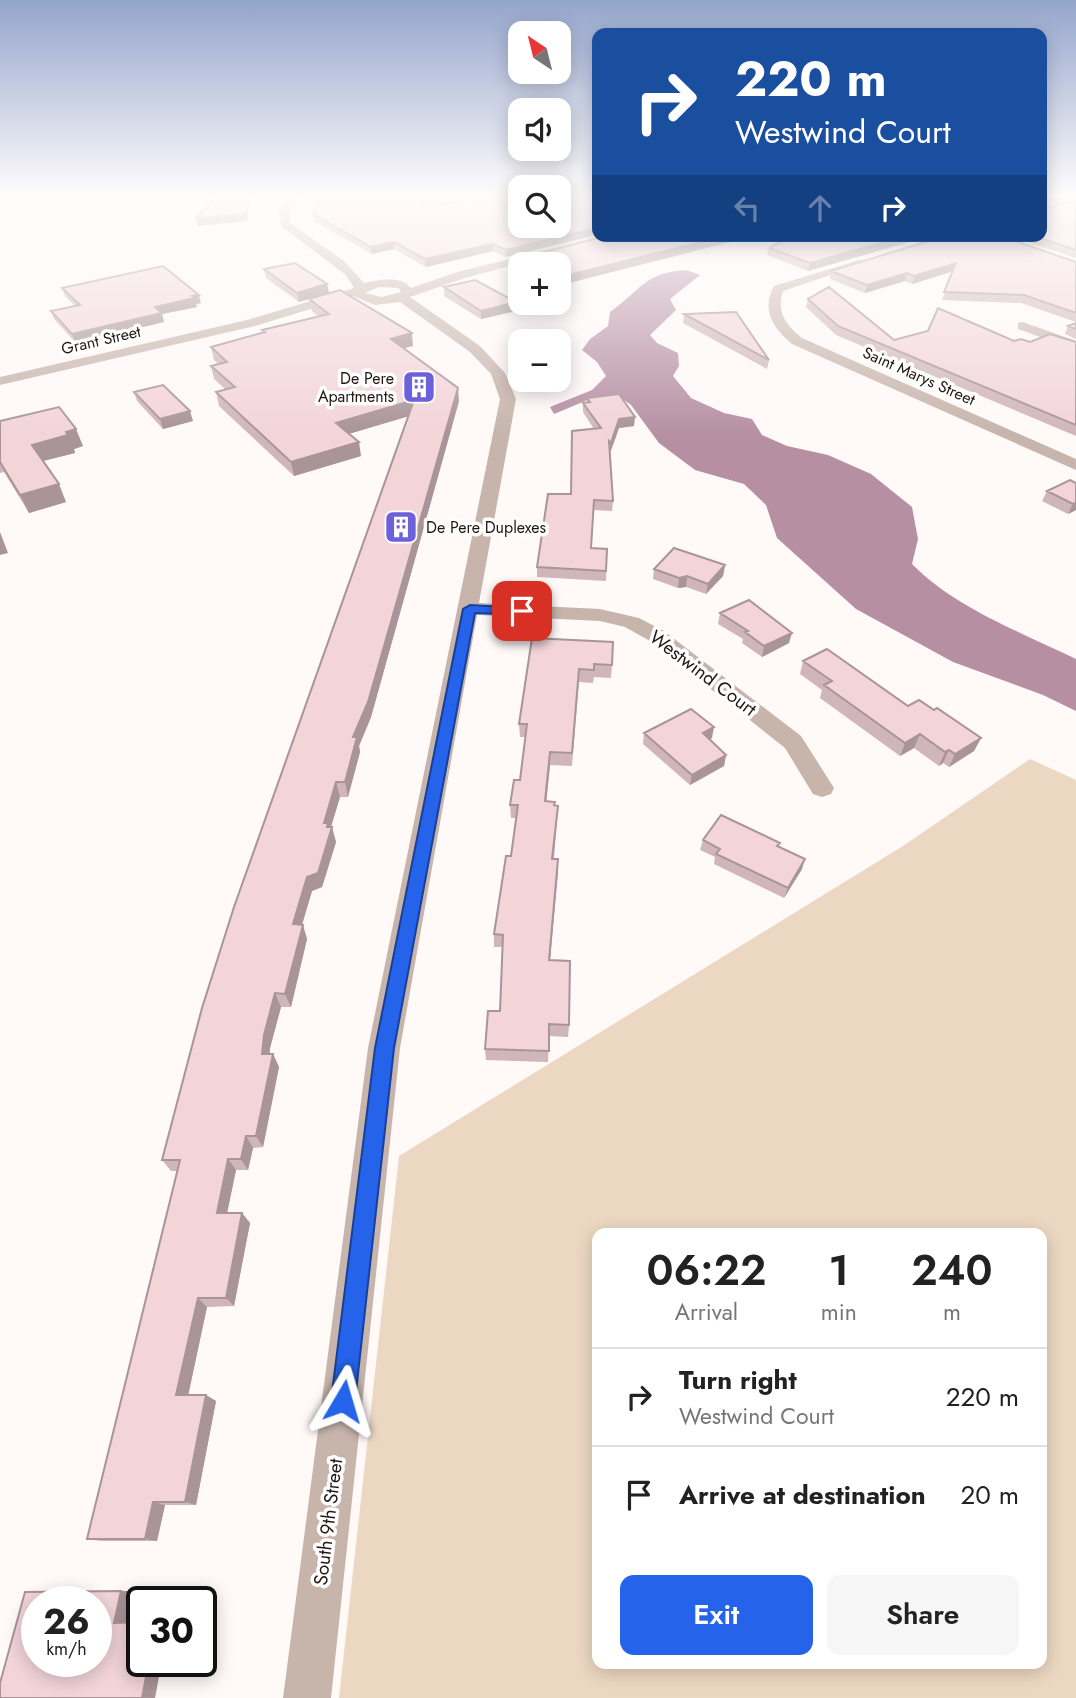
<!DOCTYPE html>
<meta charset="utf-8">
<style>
:root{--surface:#fff;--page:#f6f6f6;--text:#222;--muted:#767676;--line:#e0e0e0;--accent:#2563eb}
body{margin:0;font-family:Jost,sans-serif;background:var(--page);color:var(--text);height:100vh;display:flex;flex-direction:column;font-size:26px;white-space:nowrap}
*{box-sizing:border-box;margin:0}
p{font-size:23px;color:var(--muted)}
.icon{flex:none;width:38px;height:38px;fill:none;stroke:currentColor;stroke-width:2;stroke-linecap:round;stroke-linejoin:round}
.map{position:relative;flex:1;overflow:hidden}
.side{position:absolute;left:592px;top:1228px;width:455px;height:441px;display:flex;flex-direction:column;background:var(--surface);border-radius:14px;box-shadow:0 4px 18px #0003}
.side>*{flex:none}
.hud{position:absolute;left:592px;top:28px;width:455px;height:214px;border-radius:14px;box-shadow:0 4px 18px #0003;background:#1a4fa0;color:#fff;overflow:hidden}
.needle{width:46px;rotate:325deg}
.fabs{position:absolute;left:508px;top:21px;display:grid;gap:14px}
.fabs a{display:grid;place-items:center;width:63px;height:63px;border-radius:14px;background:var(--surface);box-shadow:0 4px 18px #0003;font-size:35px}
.speed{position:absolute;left:21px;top:1586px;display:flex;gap:14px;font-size:35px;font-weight:700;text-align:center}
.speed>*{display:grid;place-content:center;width:91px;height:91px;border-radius:50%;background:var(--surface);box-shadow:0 4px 18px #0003;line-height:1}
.speed small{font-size:18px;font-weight:400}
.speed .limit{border:4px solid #111;border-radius:10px;background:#fff;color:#111}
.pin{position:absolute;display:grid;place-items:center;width:60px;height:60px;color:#fff;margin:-30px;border-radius:14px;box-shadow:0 4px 10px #0006}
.me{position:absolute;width:77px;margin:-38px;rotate:7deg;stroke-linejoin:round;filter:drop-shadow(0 0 5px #0008)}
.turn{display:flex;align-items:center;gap:24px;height:147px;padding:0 28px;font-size:32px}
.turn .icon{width:91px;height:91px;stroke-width:2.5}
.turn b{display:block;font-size:49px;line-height:60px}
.lanes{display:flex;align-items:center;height:66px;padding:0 28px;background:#0003;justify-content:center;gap:35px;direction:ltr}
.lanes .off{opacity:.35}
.eta{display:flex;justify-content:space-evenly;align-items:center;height:119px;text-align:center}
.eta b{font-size:42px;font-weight:600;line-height:49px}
.cta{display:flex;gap:14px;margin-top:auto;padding:14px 28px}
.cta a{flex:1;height:80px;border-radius:14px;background:var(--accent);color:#fff;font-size:28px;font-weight:600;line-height:80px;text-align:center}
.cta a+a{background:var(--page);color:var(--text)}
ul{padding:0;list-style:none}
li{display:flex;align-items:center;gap:21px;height:98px;padding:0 28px;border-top:2px solid var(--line)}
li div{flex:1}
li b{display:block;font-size:26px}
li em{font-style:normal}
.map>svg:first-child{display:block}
.green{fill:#ecd8c2;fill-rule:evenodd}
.water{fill:#b68fa3}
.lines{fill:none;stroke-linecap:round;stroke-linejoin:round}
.minor{fill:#c7b5ac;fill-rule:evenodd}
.wall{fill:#d0b6bb}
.shaded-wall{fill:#a99498}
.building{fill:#f2d4d9;stroke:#a99498;stroke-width:2;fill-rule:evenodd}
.route{fill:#2563eb;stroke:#184099;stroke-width:2}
.labels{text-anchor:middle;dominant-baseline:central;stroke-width:7;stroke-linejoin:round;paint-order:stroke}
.far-street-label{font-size:16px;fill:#211715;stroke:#fff}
.far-poi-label{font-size:16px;fill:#211715;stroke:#fff;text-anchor:end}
.street-label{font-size:19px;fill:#211715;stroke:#fff}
</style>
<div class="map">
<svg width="1076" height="1698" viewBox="0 0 1076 1698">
<rect width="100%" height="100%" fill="#fff9f8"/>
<path class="green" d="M1030,759L1076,780V1698H339L399,1156L903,846ZM597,1234H1041V1664H597Z"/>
<path class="water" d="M686,270L700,275L670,299L676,310L650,335L657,343L678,353L679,366L673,376L691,398L724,413L752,419L762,435L787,446L828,455L871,474L912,507L918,539L912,564C955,608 1021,632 1076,659V711L1043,695L953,662L856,609L777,538L766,505L744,484L695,470L659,443L631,405L617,395L590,399L554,414L550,407L592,390L606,376L597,362L582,350L590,339L608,326L610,312C642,289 644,273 686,270Z"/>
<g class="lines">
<path class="minor" d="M290,197H300L289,211L290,223L344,261L364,283C377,280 402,275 411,288L457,272L603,236H623L465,278L410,297L480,346L505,373L516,399L479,603L600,609L639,618L664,631L801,736L834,788L831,794L822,797L813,794L785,748L650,641L625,627L600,621L477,615L400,1048L331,1698H283L368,1048L500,399L491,374L470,352L400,302L375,305L353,296L255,326L0,385V377L247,320L354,288L346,275L281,226L279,211ZM379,287L399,288L401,292L382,297L365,293Z
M859,260L869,262L783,291C776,312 786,325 802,338L1076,459V470L792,344C773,328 761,310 774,286Z
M1023,322L1076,341V350L1018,329V323Z"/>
</g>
<path class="wall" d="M462,197L426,204L429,206L520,197L506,257L493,251L426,267L394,249L372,254L315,222L313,214Z
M1076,200V258L1009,236H1041L1044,208Z
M605,236L561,285L558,284V264H522V258Z
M791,236H930L808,271L767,255L769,248Z
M1076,262V322L1021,303L942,300L953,271L912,284L905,281L865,293L830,279L831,271Z
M264,269L327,284L329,293L299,302L266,278Z
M444,287L516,302V311L481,319L444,296Z
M62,288L201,303L196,304L197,307L162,314L164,322L76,343L54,319L51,311L75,306L65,296Z
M309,299L413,346L404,348L459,401L371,717L359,746L360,752L348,797H340L331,827L336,842L322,887L312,891L302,925L307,939L291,1007H281L270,1048V1054H273L279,1067L263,1147L253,1148L248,1170H236L227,1213H242L250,1223L234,1306L207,1307L188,1395H206L216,1401L196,1505H165L157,1541H101L87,1539L177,1171H171L162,1160L409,416L349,434L361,456L294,476L219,406L216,392L226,390L214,379L211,366L218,364L214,360L211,347L263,333L262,330L318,316L312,311Z
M808,299L894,340L1076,342V436L836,335L806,307Z
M684,314L769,360L767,369L683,323Z
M1076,323V339L1065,334L1068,326Z
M134,392L193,421L163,429L137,401Z
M587,398L634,426L619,428L610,453L613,501L612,511L593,510L591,548L607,549L606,581L537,577V567L571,494L594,429L583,412V403H587Z
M0,421L83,446L74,449L75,453L43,461L66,502L29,513L4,472L0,473Z
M1076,483V510L1068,514L1042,501L1047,491Z
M725,565L723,576L706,594L686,587L678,588L653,579L654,569Z
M720,613L789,643L762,657L742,643L743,639L718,624Z
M532,638L612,665L611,678L594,677L593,683L579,682L572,766L550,765L546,801L554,805L558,806L554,859H558L550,960L569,1025L568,1037L549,1036L548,1062L486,1060L485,1049L500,1011L503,947H494V934L511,856L516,818H511L510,805L520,780L525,737H520L519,724Z
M803,661L908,706L934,710L981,738L974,751L949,767L943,763L939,766L914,748L900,756L820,698L822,690L800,674Z
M644,733L712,738L709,739L726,755L724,766L690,785L643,744Z
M703,840L780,843L778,847L802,869L784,898L714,864L715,857L700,850Z"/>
<path class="shaded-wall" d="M248,197H251L247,221L198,226L196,218Z
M423,197H462L424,204L421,201Z
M1046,197H1067L1041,205V198Z
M597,228V235L506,257V250Z
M725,236H754L561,285V277Z
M906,236H930L808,271L810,263Z
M394,242V249L372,254L371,247Z
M493,244V251L426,267L425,259Z
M956,263L954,271L912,284L914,276Z
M907,273L905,281L865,293L867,285Z
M327,284L329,293L299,302L297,293Z
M199,295L201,303L196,304L197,307L162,314L164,322L76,343L72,334L155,307Z
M516,302V311L481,319V311Z
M412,333L413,346L392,351L391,339Z
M458,388L459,401L371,717L359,746L360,752L348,797L345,782L353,737Z
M414,400L416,414L338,437L336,423Z
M190,411L193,421L163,429L160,419Z
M635,417L634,426L619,428L610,453L611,443L619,419Z
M76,429L83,446L74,449L75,453L39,462L32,445L66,432Z
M359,442L361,456L294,476L291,462Z
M59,484L66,502L29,513L20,495Z
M1076,503V510L1068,514L1073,504Z
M0,532L8,553L0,555Z
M725,565L723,576L706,594L708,584Z
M687,576L686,587L678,588L679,578Z
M792,633L789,643L762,657L764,646Z
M714,727L712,738L701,744L703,733Z
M920,734L914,748L900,756L905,743Z
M981,738L974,751L949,767L955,754Z
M949,750L943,763L939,766L945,752Z
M550,752V765L545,815V801Z
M726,755L724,766L690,785L692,775Z
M336,782L340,797L330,830L332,827L336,842L322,887L312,891L298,938L293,924Z
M558,806L557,819L552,872V859Z
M558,859V872L549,972V960Z
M805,859L802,869L784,898L788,888Z
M303,925L307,939L291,1007L285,994Z
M275,993L281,1007L270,1048L268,1067L262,1054L264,1035Z
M273,1054L279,1067L263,1147L256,1136Z
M246,1136L253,1148L248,1170L241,1159Z
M228,1159L236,1170L225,1223L217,1213Z
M242,1213L250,1223L234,1306L226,1298Z
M198,1298L207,1307L187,1401L176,1395Z
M206,1395L216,1401L196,1505L185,1502Z
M153,1502L165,1505L157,1541L145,1539Z
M121,1591H135L128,1622L114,1623Z
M149,1661H162L155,1698H142Z"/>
<path class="building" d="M217,197H248L246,214L196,218Z
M323,197H426H423L421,201L429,206L488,197H520V226H558V197H597V228L506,250L493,244L425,259L394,242L371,247L313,214Z
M1076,200V250L1034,236H1041V206L1044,208Z
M605,236H725L561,277L558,276V264H535L522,258Z
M791,236H906L810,263L769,248Z
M945,236H1000L1076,262V313L1024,295L944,292L956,263L914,276L907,273L867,285L831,271Z
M295,263L327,284L297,293L264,269Z
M163,266L199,295L192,296L195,298L155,307L162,313L72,334L51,311L80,305L62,288Z
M475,280L516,302L481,311L444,287Z
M829,287L894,340L928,331L938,308L1014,341L1021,339L1030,342L1050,334L1076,342V425L838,326L808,299Z
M340,290L412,333L391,339L458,388L368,702L353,737H357L345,782H336L324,823H328L327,827H332L318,873L307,877L293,924L303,925L285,994L275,993L264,1035L262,1054H273L256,1136H246L241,1159H228L217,1213H242L226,1298H198L176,1395H206L185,1502H153L145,1539H87L180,1160H162L202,1008L234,907L414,400L336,423L359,442L291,462L216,392L235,387L211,366L227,362L211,347L265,332L262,330L329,314L309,299Z
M736,312L769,360L684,314Z
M1076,323V329L1068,326Z
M163,385L190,411L160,419L134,392Z
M619,394L635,417L619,419L611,443L609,441L613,501L594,500L591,548L607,549L606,571L537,567L548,494H571L572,431L601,428L583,403L590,402L587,398Z
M59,407L76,429L66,432L68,435L32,445L59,484L20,495L0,462V421Z
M1070,480L1076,483V503L1073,504L1047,491Z
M674,548L725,565L708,584L687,576L679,578L654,569Z
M749,600L792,633L764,646L745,632L748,631L720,613Z
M532,638L613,642L612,665L594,664V670L579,669L572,753L550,752L545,801L555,802L554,805L558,806L552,859H558L549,960L570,961L569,1025L549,1024V1051L485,1049L488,1011H500L503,935L494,934L506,856H511L518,805H510L514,780H520L527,724H519Z
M827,649L908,706L919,700L934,710L937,708L981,738L955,754L949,750L945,752L920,734L905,743L824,685L832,681L803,661Z
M691,709L714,727L703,733L726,755L692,775L644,733Z
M721,815L780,843L777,846L805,859L788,888L716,854L720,849L703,840Z
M121,1591L114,1623L142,1622V1661H149L142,1698H0V1683L25,1592ZM37,1601H96V1661H37Z"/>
<linearGradient id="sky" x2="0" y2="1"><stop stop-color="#94a5cc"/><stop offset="0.45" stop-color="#fffcfc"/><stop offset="1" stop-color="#fffcfc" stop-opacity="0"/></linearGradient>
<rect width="1076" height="435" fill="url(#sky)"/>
<path class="route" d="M470,605L522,608L528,611L522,615L475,613L394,1048L355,1401L351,1410L343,1413L334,1410L331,1401L375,1048L463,609Z"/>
<defs>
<symbol id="building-square" viewBox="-11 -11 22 22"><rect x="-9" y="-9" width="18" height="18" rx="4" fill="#6d61db" stroke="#fff"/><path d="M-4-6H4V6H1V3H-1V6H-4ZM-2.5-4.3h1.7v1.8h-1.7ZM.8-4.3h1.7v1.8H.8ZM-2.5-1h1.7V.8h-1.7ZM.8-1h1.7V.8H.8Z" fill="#fff"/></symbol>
</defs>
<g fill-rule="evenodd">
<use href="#building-square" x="400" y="368" width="38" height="38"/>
<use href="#building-square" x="382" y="508" width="38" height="38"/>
</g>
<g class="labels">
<g class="far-street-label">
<text transform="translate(101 340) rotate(-13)">Grant Street</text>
<text transform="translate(919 376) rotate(24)">Saint Marys Street</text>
</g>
<g class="far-poi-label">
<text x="394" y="378">De Pere<tspan x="394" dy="18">Apartments</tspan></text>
<text x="426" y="527" text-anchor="start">De Pere Duplexes</text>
</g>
<g class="street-label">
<text transform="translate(703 673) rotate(37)">Westwind Court</text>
<text transform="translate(328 1522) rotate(-83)">South 9th Street</text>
</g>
</g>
</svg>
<div class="fabs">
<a><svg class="needle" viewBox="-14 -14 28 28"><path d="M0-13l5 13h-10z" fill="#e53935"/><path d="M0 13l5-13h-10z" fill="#767676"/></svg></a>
<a><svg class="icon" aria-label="sound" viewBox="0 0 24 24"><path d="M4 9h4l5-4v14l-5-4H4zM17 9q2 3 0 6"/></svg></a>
<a><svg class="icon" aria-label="search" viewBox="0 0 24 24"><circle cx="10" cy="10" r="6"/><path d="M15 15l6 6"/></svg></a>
<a>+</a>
<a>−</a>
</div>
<div class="speed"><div>26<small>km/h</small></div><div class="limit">30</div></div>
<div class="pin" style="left:522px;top:611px;background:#d93025"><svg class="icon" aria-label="arrive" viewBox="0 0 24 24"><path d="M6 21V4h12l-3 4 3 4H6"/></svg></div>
<svg class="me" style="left:343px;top:1401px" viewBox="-20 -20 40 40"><path d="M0-17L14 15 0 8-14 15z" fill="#2563eb" stroke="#fff" stroke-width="4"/></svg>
<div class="hud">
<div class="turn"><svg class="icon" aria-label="right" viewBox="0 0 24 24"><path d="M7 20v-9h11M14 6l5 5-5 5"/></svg><div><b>220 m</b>Westwind Court</div></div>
<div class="lanes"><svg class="icon off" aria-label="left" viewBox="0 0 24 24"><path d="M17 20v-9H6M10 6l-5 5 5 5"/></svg><svg class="icon off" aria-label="ahead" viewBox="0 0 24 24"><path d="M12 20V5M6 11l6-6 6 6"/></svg><svg class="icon" aria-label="right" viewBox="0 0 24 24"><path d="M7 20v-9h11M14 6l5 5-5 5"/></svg></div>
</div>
<section class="side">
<div class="eta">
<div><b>06:22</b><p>Arrival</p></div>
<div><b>1</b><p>min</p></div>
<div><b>240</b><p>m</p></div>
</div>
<ul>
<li><svg class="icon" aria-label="right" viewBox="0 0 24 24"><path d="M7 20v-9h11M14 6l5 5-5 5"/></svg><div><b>Turn right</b><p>Westwind Court</p></div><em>220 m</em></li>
<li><svg class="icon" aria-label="arrive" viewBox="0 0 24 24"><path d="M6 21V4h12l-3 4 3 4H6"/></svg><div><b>Arrive at destination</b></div><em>20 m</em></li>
</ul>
<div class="cta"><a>Exit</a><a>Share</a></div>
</section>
</div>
